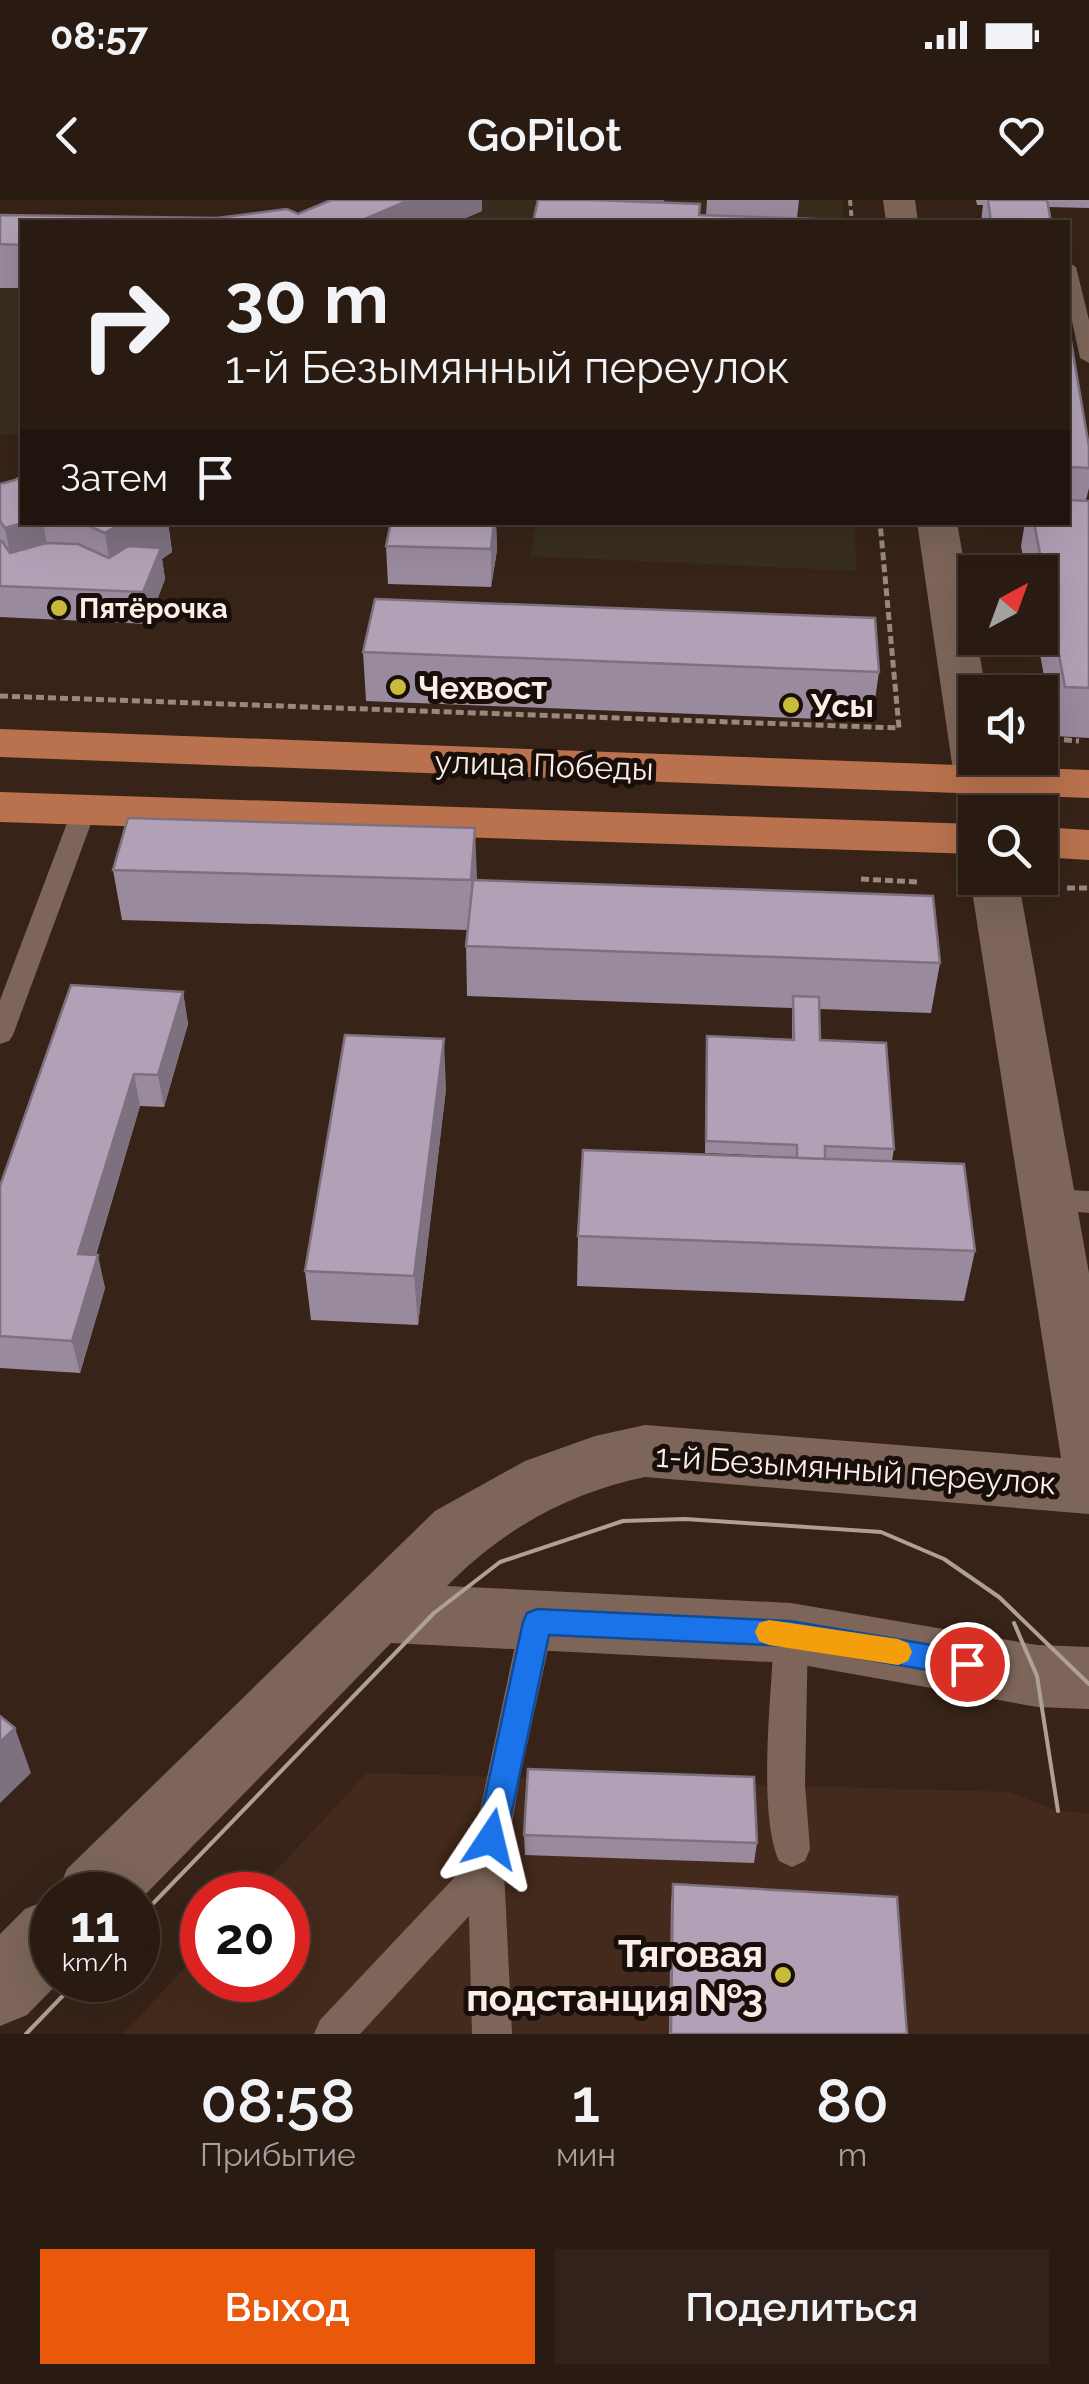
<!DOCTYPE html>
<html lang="ru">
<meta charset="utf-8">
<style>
:root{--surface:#291a12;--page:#31231b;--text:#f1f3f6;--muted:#a5a19f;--line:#453832;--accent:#ea580c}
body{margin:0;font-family:Raleway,sans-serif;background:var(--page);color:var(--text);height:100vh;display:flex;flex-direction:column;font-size:38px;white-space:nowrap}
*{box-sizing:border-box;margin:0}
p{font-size:32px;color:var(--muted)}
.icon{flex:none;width:55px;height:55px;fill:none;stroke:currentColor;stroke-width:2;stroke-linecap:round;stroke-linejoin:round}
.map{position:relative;height:1834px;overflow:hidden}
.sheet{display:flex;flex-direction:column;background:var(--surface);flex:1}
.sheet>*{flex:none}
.banner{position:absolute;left:20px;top:20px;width:1050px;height:305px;border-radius:0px;box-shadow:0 10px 40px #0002,0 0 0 2px var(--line);background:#291a12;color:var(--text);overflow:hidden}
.needle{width:65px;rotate:41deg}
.tools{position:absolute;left:958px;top:355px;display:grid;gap:20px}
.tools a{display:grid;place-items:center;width:100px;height:100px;border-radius:0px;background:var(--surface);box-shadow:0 10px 40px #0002,0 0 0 2px var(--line);font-size:50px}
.speed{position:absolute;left:30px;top:1672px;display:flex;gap:20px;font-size:50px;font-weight:700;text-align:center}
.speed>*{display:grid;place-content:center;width:130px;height:130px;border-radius:50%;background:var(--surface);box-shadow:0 10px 40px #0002,0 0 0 2px var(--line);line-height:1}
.speed small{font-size:25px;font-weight:400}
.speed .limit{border:15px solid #d22;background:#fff;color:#111}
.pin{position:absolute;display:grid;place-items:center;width:85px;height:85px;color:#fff;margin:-42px;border:5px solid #fff;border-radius:50%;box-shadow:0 2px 10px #0007}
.me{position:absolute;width:110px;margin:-55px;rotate:10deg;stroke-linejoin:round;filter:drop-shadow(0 0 8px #0008)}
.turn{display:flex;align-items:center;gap:35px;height:210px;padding:0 40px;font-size:45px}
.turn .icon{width:130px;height:130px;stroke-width:2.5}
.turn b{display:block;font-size:70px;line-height:85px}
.then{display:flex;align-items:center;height:95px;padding:0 40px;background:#0003;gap:20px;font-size:38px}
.eta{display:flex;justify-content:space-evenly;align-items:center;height:170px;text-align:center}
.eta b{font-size:60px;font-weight:600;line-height:70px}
.button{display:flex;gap:20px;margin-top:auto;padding:20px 40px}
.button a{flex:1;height:115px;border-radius:0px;background:var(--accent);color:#fff;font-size:40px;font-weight:600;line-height:115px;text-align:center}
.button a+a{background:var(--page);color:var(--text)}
.status{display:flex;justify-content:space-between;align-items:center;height:70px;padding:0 50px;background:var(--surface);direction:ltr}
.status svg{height:28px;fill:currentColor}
header{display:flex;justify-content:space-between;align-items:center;height:130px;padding:0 40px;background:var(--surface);font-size:45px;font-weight:600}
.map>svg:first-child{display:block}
.built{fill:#442a1c}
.education{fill:#382e1e}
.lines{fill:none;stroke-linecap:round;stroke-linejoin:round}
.path-far1{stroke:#98887e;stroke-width:4;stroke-dasharray:6 4;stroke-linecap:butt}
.path{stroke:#98887e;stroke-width:5;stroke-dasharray:8 4;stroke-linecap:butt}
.lane{fill:#7d6659;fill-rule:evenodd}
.street{fill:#7d6659;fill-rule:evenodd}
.primary{fill:#b9724d;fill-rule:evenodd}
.tram{stroke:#afa097;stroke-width:4}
.wall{fill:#998a9d}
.shaded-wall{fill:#7d717f}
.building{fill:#b2a1b6;stroke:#7d717f;stroke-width:2.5}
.route{fill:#1a73e8;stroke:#114b97;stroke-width:2.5}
.slow{fill:#f59e0b}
.poi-dot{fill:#c8bb3b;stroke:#180f0a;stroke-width:4}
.labels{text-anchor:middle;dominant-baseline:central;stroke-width:10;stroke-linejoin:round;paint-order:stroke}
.far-poi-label{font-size:28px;font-weight:bold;fill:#fbeee6;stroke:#180f0a;text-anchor:start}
.poi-label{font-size:32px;font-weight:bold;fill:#fbeee6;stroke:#180f0a;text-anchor:start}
.street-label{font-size:32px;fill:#fbeee6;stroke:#180f0a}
.near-poi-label{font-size:38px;font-weight:bold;fill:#fbeee6;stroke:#180f0a;text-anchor:end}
</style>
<div class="status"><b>08:57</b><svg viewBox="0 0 49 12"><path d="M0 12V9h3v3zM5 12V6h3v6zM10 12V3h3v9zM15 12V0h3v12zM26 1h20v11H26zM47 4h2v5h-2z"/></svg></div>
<header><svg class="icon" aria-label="back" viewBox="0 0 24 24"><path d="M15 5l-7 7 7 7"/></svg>GoPilot<svg class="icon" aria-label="heart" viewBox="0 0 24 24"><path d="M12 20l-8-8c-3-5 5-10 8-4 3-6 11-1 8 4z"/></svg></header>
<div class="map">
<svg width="1089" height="1834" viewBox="0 0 1089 1834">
<rect width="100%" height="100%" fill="#372318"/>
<path class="built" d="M367,1573L1010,1592L1058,1611L1089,1613V1834H123L202,1749V1780H288V1695H253Z"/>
<path class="education" d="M369,0H842L843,22H315Z
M0,46H22V235L0,234Z
M855,323L856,371L530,356L536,323Z"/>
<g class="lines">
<path class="path-far1" d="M850,0L852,22"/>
<path class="path" d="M0,496L899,528L880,322
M1040,538L1079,541
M861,679L918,682
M1067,688H1089"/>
<path class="lane" d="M1068,62L1076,67L1089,120V163L1080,158L1068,102Z
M84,603L96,610L13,835L9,841L0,844V800L72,610Z
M1048,989L1089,991V1013L1038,1008L1034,1000L1038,992Z
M537,1407L549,1411L554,1422L520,1577L504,1670L512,1834H472L469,1716L360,1834H314L320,1820L469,1662L520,1422L525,1411Z
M791,1418L803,1422L808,1433L805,1585L810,1649L805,1661L792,1667L779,1661C757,1611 772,1491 774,1433L779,1422Z"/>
<path class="street" d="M883,0H915L918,22H886Z
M917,322H957L986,492H975V558H997L1007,612H975V625L966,622L959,612Z
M975,670V678H1018L1089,1073V1314L645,1277C568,1293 502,1330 447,1386L791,1403L1037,1445L1089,1447V1509L1037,1507L791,1463L391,1443L138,1702V1695H56L67,1669L435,1311L525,1261L595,1236L645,1225L1061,1258L970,678Z
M52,1698V1780H61L27,1815L0,1826V1734L25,1709Z"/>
<path class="primary" d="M0,529L1089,570V598L0,557Z
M0,592L975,624V654L0,622Z
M1040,627L1089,630V660L1040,657Z"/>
<path class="tram" d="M1014,1423L1037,1476L1058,1611
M138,1719L434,1413L500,1362L623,1321L685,1319L881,1332L944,1359L999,1397L1089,1484
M26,1834L78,1780"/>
</g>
<path class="wall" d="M331,0H482V11L456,22H22V88H0V15L217,18L287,9L298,14Z
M707,0H799L797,18L533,22L674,3L699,15H706Z
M976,0H1089V8L1048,7L1051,22H981L983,5H977Z
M1068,124L1089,247V288L1086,300L1089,301V538L1055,536L1037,438H1040V372H1026L1021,346L1025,322H1068Z
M0,284L22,322H168L172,352L162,359L165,379L148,424L0,417Z
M391,322H496L497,350L491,387L388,384L386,346Z
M363,452L879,472L872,521L366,501Z
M113,670L477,681L940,763L931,813L819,809L820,840L894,949L892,961L975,1051L964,1101L577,1086L578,1036L796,957L705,953L707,836L792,839V808L467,796L466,746L467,730L122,720Z
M183,792L188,824L164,907L140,906L96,1055L105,1088L80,1173L0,1168V986Z
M446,889L418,1125L311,1120L305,1071Z
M524,1635L757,1643L754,1663L525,1655Z
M673,1684L907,1834H669L671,1703Z"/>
<path class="shaded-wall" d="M409,0H482V11L456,22H358Z
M26,322H43L52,374L16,384L5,328Z
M123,322H168L172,352L162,359L165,379L148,424L143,392L114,389L105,333Z
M494,322H496L497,350L491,387V349Z
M475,628L477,678L472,730L471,680Z
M183,792L188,824L164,907L158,875Z
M444,839L446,889L418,1125L414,1076Z
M134,874L140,906L86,1086L78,1054Z
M98,1055L105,1088L80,1173L72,1141Z
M15,1528L31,1573L0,1603V1542Z"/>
<path class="building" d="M331,0H409L358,22H22V45L0,44V15L217,18L287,9L298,14Z
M538,0H591L700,4L699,15L846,20V22H533Z
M602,0H664L660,2Z
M988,0H1047L1051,22H991Z
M1068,124L1089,247V268L1068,267Z
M22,276V322H26L5,328L0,321V284L15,280Z
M1068,300L1089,301V488L1065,487L1034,322H1068Z
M80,322H123L105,333Z
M391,322H494L491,349L386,346Z
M0,341H2L10,353L46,343L78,344L109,358L128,346L161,348L143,392L0,386Z
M375,399L875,418L879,472L363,452Z
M128,618L475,628L471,680L113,670Z
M473,680L933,696L940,763L466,746Z
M71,785L183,792L158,875L134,874L78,1054L98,1055L72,1141L0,1136V986Z
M793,796L819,797L820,840L886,843L894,949L825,946V959L797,958V945L706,941L707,836L794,840Z
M345,835L444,839L414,1076L305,1071Z
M583,950L964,964L975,1051L578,1036Z
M0,1516L15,1528L0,1542Z
M528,1569L754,1577L757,1643L524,1635Z
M673,1684L897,1697L907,1834H671Z"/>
<path class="route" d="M537,1409L790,1421L967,1451L977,1455L981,1464L977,1473L967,1477L790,1446L549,1435L506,1639L502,1649L491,1654L480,1649L476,1639L523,1422L527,1413Z"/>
<path class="slow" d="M769,1420L898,1439L908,1443L912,1452L908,1461L898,1465L769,1445L759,1441L755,1432L759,1423Z"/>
<g class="poi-dot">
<circle cx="59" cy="408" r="10"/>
<circle cx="398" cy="487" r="10"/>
<circle cx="791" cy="505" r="10"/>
<circle cx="783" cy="1775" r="10"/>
</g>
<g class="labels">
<g class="far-poi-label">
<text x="79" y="408">Пятёрочка</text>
</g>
<g class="poi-label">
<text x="418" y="487">Чехвост</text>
<text x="811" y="505">Усы</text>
</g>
<g class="street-label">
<text transform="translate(544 565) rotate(2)">улица Победы</text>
<text transform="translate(856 1269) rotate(4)">1-й Безымянный переулок</text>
</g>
<g class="near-poi-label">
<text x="763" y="1753">Тяговая<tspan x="763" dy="44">подстанция №3</tspan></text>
</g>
</g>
</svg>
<div class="tools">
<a><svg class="needle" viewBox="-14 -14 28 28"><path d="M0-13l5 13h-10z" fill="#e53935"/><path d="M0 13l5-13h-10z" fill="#a5a19f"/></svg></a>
<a><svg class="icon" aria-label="sound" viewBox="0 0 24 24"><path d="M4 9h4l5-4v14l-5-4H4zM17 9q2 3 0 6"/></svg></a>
<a><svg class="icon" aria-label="search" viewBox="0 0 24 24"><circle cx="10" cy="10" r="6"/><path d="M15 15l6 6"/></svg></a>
</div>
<div class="speed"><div>11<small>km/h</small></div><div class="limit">20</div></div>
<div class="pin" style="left:967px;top:1464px;background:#d93025"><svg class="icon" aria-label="arrive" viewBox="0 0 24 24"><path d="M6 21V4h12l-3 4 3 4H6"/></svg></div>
<svg class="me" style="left:491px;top:1639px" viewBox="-20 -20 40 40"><path d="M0-17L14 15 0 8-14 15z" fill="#1a73e8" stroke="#fff" stroke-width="4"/></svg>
<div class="banner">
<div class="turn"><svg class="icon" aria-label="right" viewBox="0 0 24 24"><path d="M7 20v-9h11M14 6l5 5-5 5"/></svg><div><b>30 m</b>1-й Безымянный переулок</div></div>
<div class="then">Затем<svg class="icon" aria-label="arrive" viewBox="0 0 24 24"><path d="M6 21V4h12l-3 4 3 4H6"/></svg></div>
</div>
</div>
<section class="sheet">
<div class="eta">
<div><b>08:58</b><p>Прибытие</p></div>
<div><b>1</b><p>мин</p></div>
<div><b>80</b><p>m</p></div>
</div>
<div class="button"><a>Выход</a><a>Поделиться</a></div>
</section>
